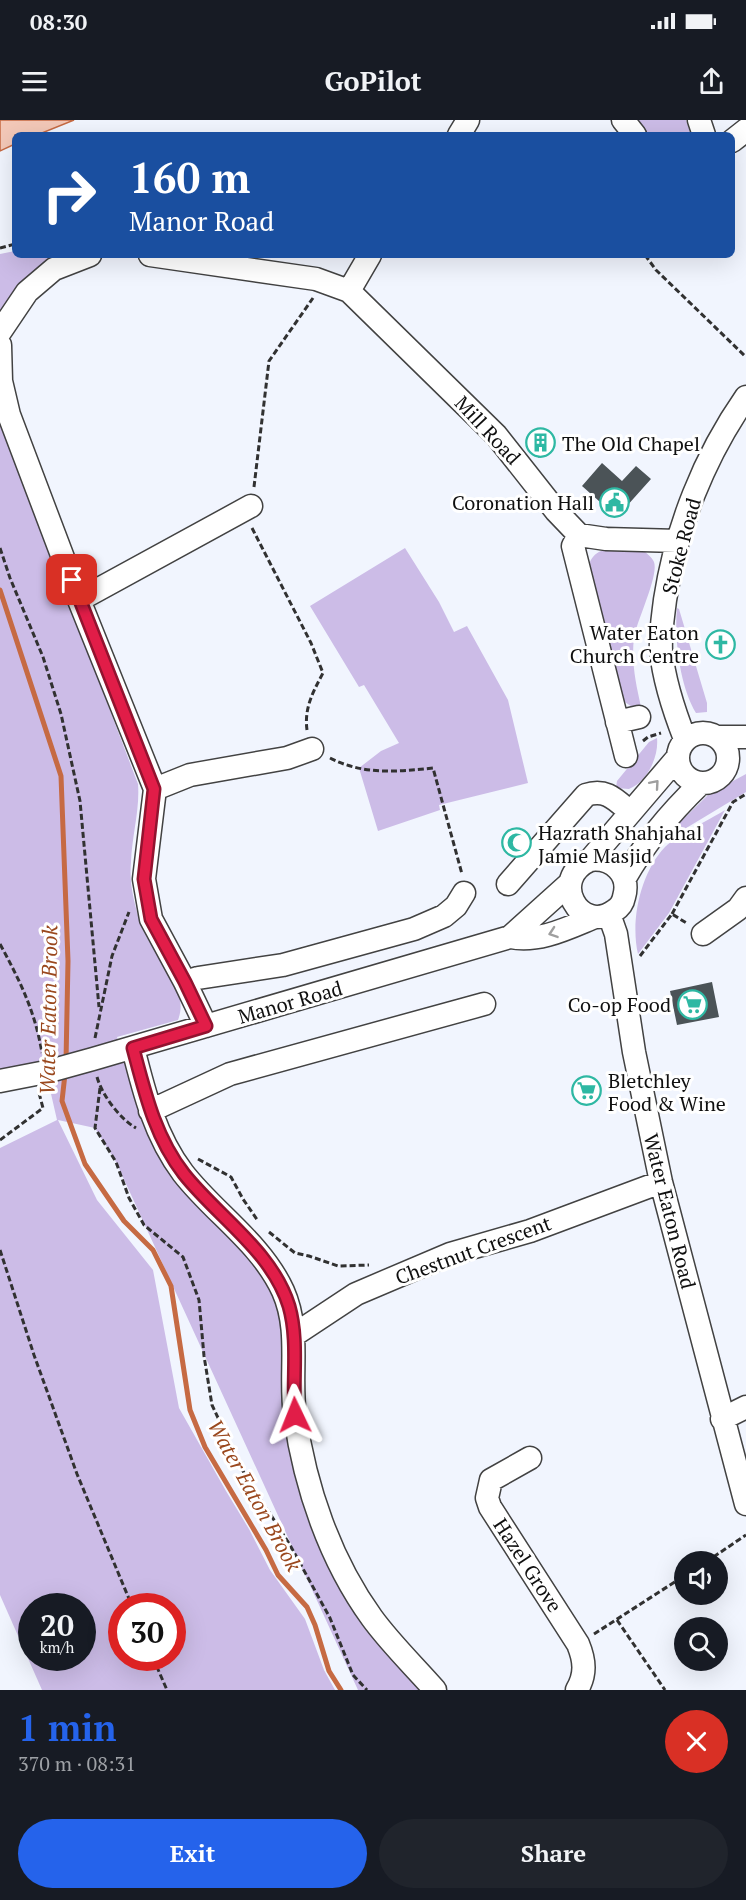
<!DOCTYPE html>
<meta charset="utf-8">
<style>
:root{--surface:#171b24;--page:#20242c;--text:#f1f3f6;--muted:#9ea1a6;--accent:#2563eb}
body{margin:0;font-family:"PT Serif",serif;background:var(--page);color:var(--text);height:100vh;display:flex;flex-direction:column;font-size:22px;white-space:nowrap}
*{box-sizing:border-box;margin:0}
p{font-size:20px;color:var(--muted)}
.icon{flex:none;width:33px;height:33px;fill:none;stroke:currentColor;stroke-width:2;stroke-linecap:round;stroke-linejoin:round}
.map{position:relative;height:1570px;overflow:hidden}
.panel{display:flex;flex-direction:column;background:var(--surface);flex:1}
.panel>*{flex:none}
.guide{position:absolute;left:12px;top:12px;width:723px;height:126px;border-radius:9px;box-shadow:0 6px 24px #0002;background:#1a4fa0;color:#fff;overflow:hidden}
.controls{position:absolute;left:674px;top:1431px;display:grid;gap:12px}
.controls a{display:grid;place-items:center;width:54px;height:54px;border-radius:50%;background:var(--surface);box-shadow:0 6px 24px #0002;font-size:30px}
.speed{position:absolute;left:18px;top:1473px;display:flex;gap:12px;font-size:30px;font-weight:700;text-align:center}
.speed>*{display:grid;place-content:center;width:78px;height:78px;border-radius:50%;background:var(--surface);box-shadow:0 6px 24px #0002;line-height:1}
.speed small{font-size:15px;font-weight:400}
.speed .limit{border:9px solid #d22;background:#fff;color:#111}
.pin{position:absolute;display:grid;place-items:center;width:51px;height:51px;color:#fff;margin:-26px;border-radius:12px;box-shadow:0 3px 9px #0006}
.me{position:absolute;width:66px;margin:-33px;rotate:358deg;stroke-linejoin:round;filter:drop-shadow(0 0 4px #0008)}
.turn{display:flex;align-items:center;gap:21px;height:126px;padding:0 18px;font-size:27px}
.turn .icon{width:78px;height:78px;stroke-width:2.5}
.turn b{display:block;font-size:42px;line-height:51px}
.round{display:grid;place-items:center;flex:none;width:63px;height:63px;border-radius:32px;background:var(--page)}
.summary{display:flex;align-items:center;justify-content:space-between;height:102px;padding:0 18px}
h1{font-size:36px;font-weight:700;line-height:45px;color:var(--accent)}
.action{display:flex;gap:12px;margin-top:auto;padding:12px 18px}
.action a{flex:1;height:69px;border-radius:36px;background:var(--accent);color:#fff;font-size:24px;font-weight:700;line-height:69px;text-align:center}
.action a+a{background:var(--page);color:var(--text)}
.status{display:flex;justify-content:space-between;align-items:center;height:42px;padding:0 30px;background:var(--surface);direction:ltr}
.status svg{height:16px;fill:currentColor}
header{display:flex;justify-content:space-between;align-items:center;height:78px;padding:0 18px;background:var(--surface);font-size:27px;font-weight:700}
.map>svg:first-child{display:block}
.green{fill:#ccbce7;fill-rule:evenodd}
.water{fill:#f3c8b8;stroke:#c66a43;stroke-width:1.5}
.lines{fill:none;stroke-linecap:round;stroke-linejoin:round}
.stream{stroke:#c66a43;stroke-width:5}
.building{fill:#4b5357}
.minor-casing{stroke:#424242;stroke-width:25}
.path{stroke:#313131;stroke-width:3;stroke-dasharray:6 3;stroke-linecap:butt}
.minor{stroke:#fff;stroke-width:22}
.oneway{stroke:#9f9f9f}
.route-casing{stroke:#92132f;stroke-width:15}
.route{stroke:#e11d48;stroke-width:10}
.labels{text-anchor:middle;dominant-baseline:central;stroke-width:6;stroke-linejoin:round;paint-order:stroke}
.street-label{font-size:20px;fill:#0f0f0f;stroke:#fff}
.poi-label{font-size:20px;fill:#0f0f0f;stroke:#fff;text-anchor:start}
.water-label{font-size:21px;font-style:italic;fill:#9a481e;stroke:#fff}
</style>
<div class="status"><b>08:30</b><svg viewBox="0 0 49 12"><path d="M0 12V9h3v3zM5 12V6h3v6zM10 12V3h3v9zM15 12V0h3v12zM26 1h20v11H26zM47 4h2v5h-2z"/></svg></div>
<header><svg class="icon" aria-label="menu" viewBox="0 0 24 24"><path d="M4 6h16M4 12h16M4 18h16"/></svg>GoPilot<svg class="icon" aria-label="share" viewBox="0 0 24 24"><path d="M12 15V3M7 8l5-5 5 5M5 13v7h14v-7"/></svg></header>
<div class="map">
<svg width="746" height="1570" viewBox="0 0 746 1570">
<rect width="100%" height="100%" fill="#f1f5fe"/>
<path class="green" d="M636,0H686L691,15H649Z
M15,131V135L59,136L0,206V134Z
M0,301L138,664C140,690 132,715 131,742C129,764 134,783 141,805C152,835 191,867 178,900L117,917L139,984L255,1141L280,1185L303,1368L425,1570H358L116,1042L95,1008L58,1000L97,1080L153,1150L179,1288L226,1371L249,1409L270,1450L305,1499L324,1550L335,1570H42L0,1475V1028L57,1000L46,952L0,954ZM32,1486H82V1538H32ZM122,1486H172V1538H122Z
M405,428L439,482L454,512L467,506L508,580L528,663L439,685L440,690L378,711L359,648L381,631L399,623L364,565L359,567L310,486Z
M641,429C645,432 652,437 654,442C659,456 636,502 634,518C631,542 636,564 641,587L635,589L622,580L589,445C595,423 622,429 641,429Z
M677,488L679,489L707,583V592L696,593C680,567 674,519 677,488Z
M657,618C659,637 647,662 629,669L616,668L617,661L649,622Z
M746,654V672L673,716L670,712L709,674Z
M725,690L669,793L638,834C630,800 641,752 665,727C679,714 709,700 725,690Z"/>
<path class="water" d="M0,0H74L37,15H15V24L0,31Z"/>
<g class="lines">
<path class="stream" d="M0,470L61,656L68,841L66,941
M65,954L62,981L85,1044L124,1101L153,1130L171,1166L190,1290L205,1327L266,1430L278,1455L307,1487L315,1505L329,1551L341,1570"/>
</g>
<path class="building" d="M543,309L555,321L539,338L526,325Z
M602,343L622,361L636,346L651,359L617,397L582,366Z
M712,862L719,897L677,905L670,871Z"/>
<g class="lines">
<defs>
<path id="minor" d="M623,0L635,15
M699,0L704,15
M459,15L468,0
M732,21L746,10
M150,135L316,159L349,171L496,315L556,391L579,415L606,419L678,421
M349,171L370,135
M0,212L27,172L54,149L90,135
M0,225L1,261L9,295L79,480L155,669L144,759L151,799L185,862L206,906
M579,415L573,426L626,636
M79,480L251,386
M617,602L639,597
M678 638a25 25 0 1 1 50 0a25 25 0 1 1-50 0Z
M719,617H746
M685,619C674,591 664,561 661,531C660,514 663,497 665,480C676,408 704,337 746,277
M155,669L190,655L287,638L312,629
M590,740C612,737 631,754 624,777C623,783 619,788 614,791C580,815 548,759 590,740L678,637
M625,758C645,722 671,692 701,663
M508,764L586,675C606,668 616,680 630,692
M609,794L616,814L634,932L661,1062L746,1384
M703,814L738,789L746,778
M510,817C539,823 568,808 595,797
M185,862L198,858L283,845L414,809L444,796L456,786L464,773
M133,928C144,972 155,1016 183,1053C214,1093 261,1123 283,1171C301,1211 289,1254 295,1296C305,1367 330,1440 372,1498C391,1524 414,1546 435,1570
M0,961L46,952L93,939L510,817L570,763
M150,991L230,954L484,884
M294,1215L356,1174L450,1134L530,1111L661,1062
M722,1299L746,1287
M530,1338L491,1360L487,1378L490,1387L578,1524C585,1541 586,1554 577,1570"/>
</defs>
<use href="#minor" class="minor-casing"/>
<path class="path" d="M0,128L15,124
M645,135L656,150L746,237
M254,367L269,241L313,178
M252,408L311,523L323,553C313,572 304,588 307,610
M0,428L10,458L43,537L61,594L80,681L99,887
M643,621L648,617L661,613
M330,638C363,655 397,652 433,648L462,754
M672,794L733,682L746,674
M0,824C20,861 35,891 42,933
M640,836L672,794L688,804
M95,918L112,836L129,792
M97,957C102,975 120,999 136,1008
M100,968L95,1008L116,1042L129,1078L144,1105L183,1137L199,1180L204,1236L212,1285L244,1353L290,1425L330,1498L353,1555L367,1570
M0,1020L43,988L39,973
M198,1039L231,1057L243,1079L258,1101
M269,1112L295,1133L309,1136L338,1146L369,1145
M0,1130L34,1235L77,1354L132,1486
M706,1442L746,1415
M617,1500L665,1570
M594,1514L684,1456
M153,1538L167,1570"/>
<use href="#minor" class="minor"/>
</g>
<defs><path id="oneway-chevron" d="M-2-3.5L2.5 0L-2 3.5" fill="none" stroke-width="1.6" stroke-linecap="round" stroke-linejoin="round" transform="scale(1.5)"/></defs>
<g class="oneway">
<use href="#oneway-chevron" transform="translate(655 664) rotate(-49)"/>
<use href="#oneway-chevron" transform="translate(553 813) rotate(161)"/>
</g>
<g class="lines">
<defs>
<path id="route" d="M72,460L154,669L144,759L151,799L185,862L206,906L133,928C145,973 155,1017 184,1054C218,1097 272,1131 289,1186C299,1221 292,1259 295,1295"/>
</defs>
<use href="#route" class="route-casing"/>
<use href="#route" class="route"/>
</g>
<defs>
<symbol id="building-ring" viewBox="-11 -11 22 22"><circle r="9.5" fill="#fff" stroke="#2eb8a3" stroke-width="1.5"/><path d="M-4-6H4V6H1V3H-1V6H-4ZM-2.5-4.3h1.7v1.8h-1.7ZM.8-4.3h1.7v1.8H.8ZM-2.5-1h1.7V.8h-1.7ZM.8-1h1.7V.8H.8Z" fill="#2eb8a3"/></symbol>
<symbol id="civic-ring" viewBox="-11 -11 22 22"><circle r="9.5" fill="#fff" stroke="#2eb8a3" stroke-width="1.5"/><path d="M-.6-6.5H3V-4.5H.6V-3L4-1V1h2V6H-6V1h2V-1L-.6-3ZM-1.2 2.5V6h2.4V2.5Z" fill="#2eb8a3"/></symbol>
<symbol id="church-ring" viewBox="-11 -11 22 22"><circle r="9.5" fill="#fff" stroke="#2eb8a3" stroke-width="1.5"/><path d="M-1.2-6h2.4v3.5h3.3v2.4h-3.3V6h-2.4V-.1h-3.3v-2.4h3.3Z" fill="#2eb8a3"/></symbol>
<symbol id="mosque-ring" viewBox="-11 -11 22 22"><circle r="9.5" fill="#fff" stroke="#2eb8a3" stroke-width="1.5"/><path d="M3.5-4.9A6 6 0 1 0 3.5 4.9A5 5 0 1 1 3.5-4.9Z" fill="#2eb8a3"/></symbol>
<symbol id="supermarket-ring" viewBox="-11 -11 22 22"><circle r="9.5" fill="#fff" stroke="#2eb8a3" stroke-width="1.5"/><path d="M-6-5.5h2.5l.6 2H6L4.5 2H-2.5L-4.4-4H-6ZM-1.5 3.2a1.3 1.3 0 1 0 .1 0ZM3 3.2a1.3 1.3 0 1 0 .1 0Z" fill="#2eb8a3"/></symbol>
</defs>
<g fill-rule="evenodd">
<use href="#building-ring" x="524" y="306" width="33" height="33"/>
<use href="#civic-ring" x="598" y="366" width="33" height="33"/>
<use href="#church-ring" x="704" y="508" width="33" height="33"/>
<use href="#mosque-ring" x="500" y="706" width="33" height="33"/>
<use href="#supermarket-ring" x="676" y="868" width="33" height="33"/>
<use href="#supermarket-ring" x="570" y="954" width="33" height="33"/>
</g>
<g class="labels">
<g class="street-label">
<text transform="translate(488 310) rotate(47)">Mill Road</text>
<text transform="translate(681 426) rotate(-75)">Stoke Road</text>
<text transform="translate(290 882) rotate(-16)">Manor Road</text>
<text transform="translate(670 1091) rotate(76)">Water Eaton Road</text>
<text transform="translate(473 1130) rotate(-20)">Chestnut Crescent</text>
<text transform="translate(528 1445) rotate(57)">Hazel Grove</text>
</g>
<g class="poi-label">
<text x="562" y="323">The Old Chapel</text>
<text x="594" y="382" text-anchor="end">Coronation Hall</text>
<text x="699" y="512" text-anchor="end">Water Eaton<tspan x="699" dy="23">Church Centre</tspan></text>
<text x="538" y="712">Hazrath Shahjahal<tspan x="538" dy="23">Jamie Masjid</tspan></text>
<text x="671" y="884" text-anchor="end">Co-op Food</text>
<text x="608" y="960">Bletchley<tspan x="608" dy="23">Food &amp; Wine</tspan></text>
</g>
<g class="water-label">
<text transform="translate(48 890) rotate(-89)">Water Eaton Brook</text>
<text transform="translate(255 1375) rotate(61)">Water Eaton Brook</text>
</g>
</g>
</svg>
<div class="controls">
<a><svg class="icon" aria-label="sound" viewBox="0 0 24 24"><path d="M4 9h4l5-4v14l-5-4H4zM17 9q2 3 0 6"/></svg></a>
<a><svg class="icon" aria-label="search" viewBox="0 0 24 24"><circle cx="10" cy="10" r="6"/><path d="M15 15l6 6"/></svg></a>
</div>
<div class="speed"><div>20<small>km/h</small></div><div class="limit">30</div></div>
<div class="pin" style="left:72px;top:460px;background:#d93025"><svg class="icon" aria-label="arrive" viewBox="0 0 24 24"><path d="M6 21V4h12l-3 4 3 4H6"/></svg></div>
<svg class="me" style="left:295px;top:1295px" viewBox="-20 -20 40 40"><path d="M0-17L14 15 0 8-14 15z" fill="#e11d48" stroke="#fff" stroke-width="4"/></svg>
<div class="guide">
<div class="turn"><svg class="icon" aria-label="right" viewBox="0 0 24 24"><path d="M7 20v-9h11M14 6l5 5-5 5"/></svg><div><b>160 m</b>Manor Road</div></div>
</div>
</div>
<section class="panel">
<div class="summary"><div><h1>1 min</h1><p>370 m · 08:31</p></div><a class="round" style="background:#d93025;color:#fff"><svg class="icon" aria-label="close" viewBox="0 0 24 24"><path d="M6 6l12 12M18 6L6 18"/></svg></a></div>
<div class="action"><a>Exit</a><a>Share</a></div>
</section>
